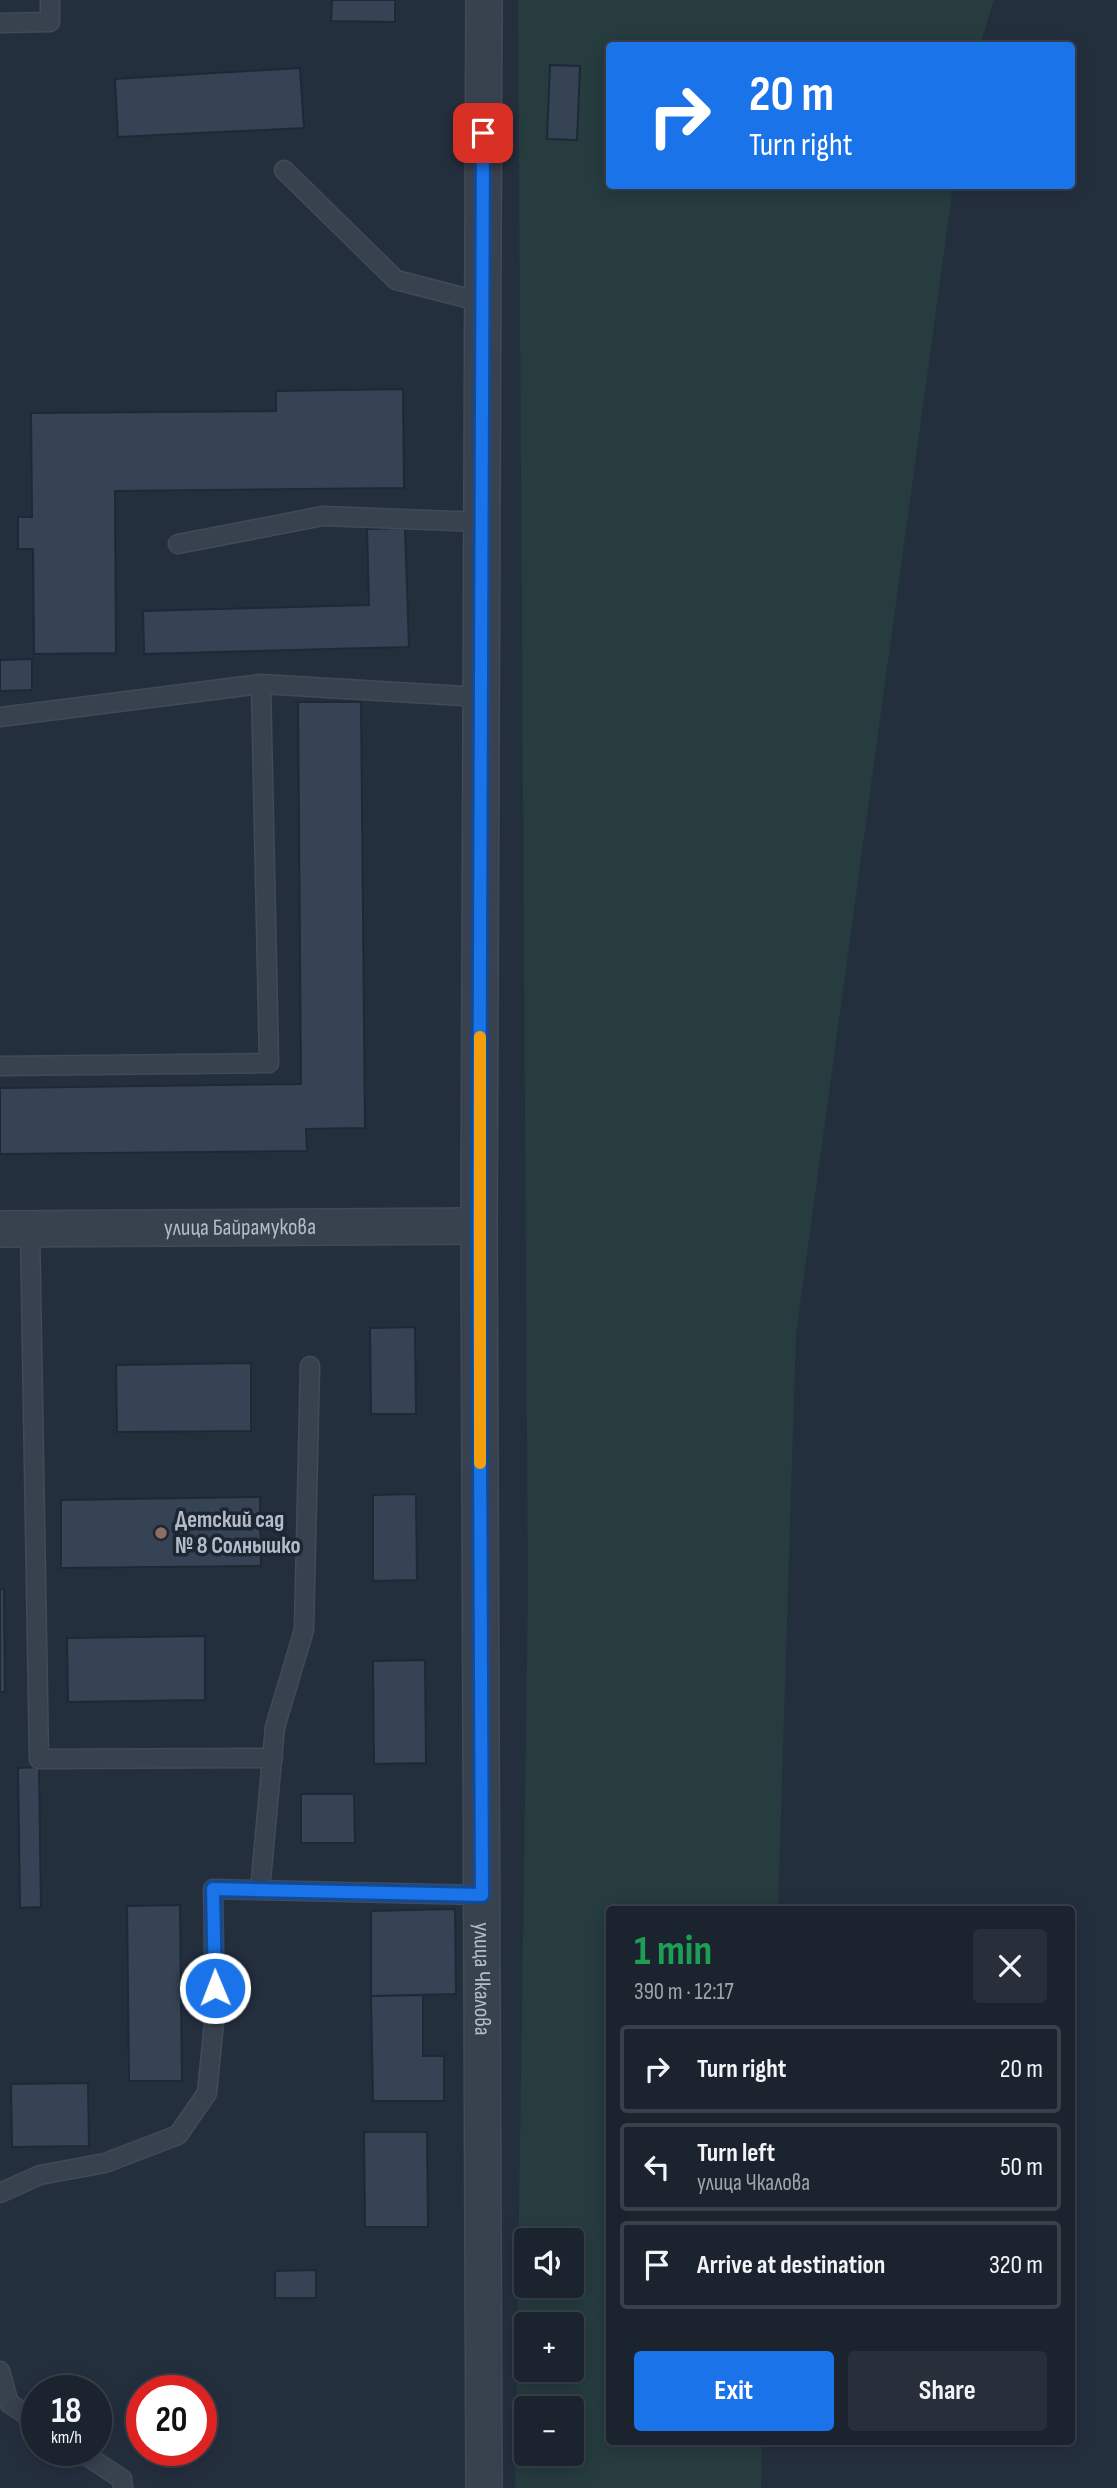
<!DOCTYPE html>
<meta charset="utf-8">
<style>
:root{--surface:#1b232e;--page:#282f3a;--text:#f1f3f6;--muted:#a0a4aa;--line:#39404a;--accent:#1a73e8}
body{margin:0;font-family:"Sofia Sans Condensed",sans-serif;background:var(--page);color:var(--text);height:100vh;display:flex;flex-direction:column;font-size:26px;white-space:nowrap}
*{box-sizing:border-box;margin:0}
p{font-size:23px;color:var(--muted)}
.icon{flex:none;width:38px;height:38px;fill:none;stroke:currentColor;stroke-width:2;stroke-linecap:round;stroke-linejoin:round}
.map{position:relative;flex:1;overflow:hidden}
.drawer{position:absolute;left:606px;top:1906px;width:469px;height:539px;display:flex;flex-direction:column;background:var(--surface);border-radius:7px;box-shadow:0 4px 18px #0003,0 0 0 2px var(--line)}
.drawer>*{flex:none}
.banner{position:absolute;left:606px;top:42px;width:469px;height:147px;border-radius:7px;box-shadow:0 4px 18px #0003,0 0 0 2px var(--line);background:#1a73e8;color:#fff;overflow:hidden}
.controls{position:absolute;left:514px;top:2228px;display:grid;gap:14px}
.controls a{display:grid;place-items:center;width:70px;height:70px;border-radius:7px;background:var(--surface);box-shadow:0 4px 18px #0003,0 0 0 2px var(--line);font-size:35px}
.speed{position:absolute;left:21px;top:2375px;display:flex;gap:14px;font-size:35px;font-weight:700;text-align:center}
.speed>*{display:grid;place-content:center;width:91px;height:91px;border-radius:50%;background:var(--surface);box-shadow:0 4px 18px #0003,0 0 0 2px var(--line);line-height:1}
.speed small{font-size:18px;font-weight:400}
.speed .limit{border:10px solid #d22;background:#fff;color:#111}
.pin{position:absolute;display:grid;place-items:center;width:60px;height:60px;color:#fff;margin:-30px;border-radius:14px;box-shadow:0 4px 10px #0006}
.me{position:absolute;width:77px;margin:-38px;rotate:359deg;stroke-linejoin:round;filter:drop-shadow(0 0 5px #0008)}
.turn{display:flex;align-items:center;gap:24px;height:147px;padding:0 28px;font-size:32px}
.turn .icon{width:91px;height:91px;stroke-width:2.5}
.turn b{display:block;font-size:49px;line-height:60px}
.round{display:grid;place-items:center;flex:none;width:74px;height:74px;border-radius:7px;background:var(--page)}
.headline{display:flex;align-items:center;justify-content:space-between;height:119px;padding:0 28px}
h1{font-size:42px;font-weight:700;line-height:52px;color:#1e9e55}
.button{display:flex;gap:14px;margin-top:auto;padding:14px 28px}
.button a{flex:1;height:80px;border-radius:7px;background:var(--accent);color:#fff;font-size:28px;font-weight:700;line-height:80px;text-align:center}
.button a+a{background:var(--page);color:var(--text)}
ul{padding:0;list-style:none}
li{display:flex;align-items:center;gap:21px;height:88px;margin:0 14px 10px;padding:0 14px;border:4px solid var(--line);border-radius:7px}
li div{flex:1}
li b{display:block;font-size:26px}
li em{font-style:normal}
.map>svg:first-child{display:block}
.green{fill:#263c3f;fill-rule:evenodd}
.building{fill:#364354;stroke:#1f2835;stroke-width:2}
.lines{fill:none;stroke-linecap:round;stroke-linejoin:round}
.lane-casing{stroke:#414a57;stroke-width:21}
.street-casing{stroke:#414a57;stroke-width:38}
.lane{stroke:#38414e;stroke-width:18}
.street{stroke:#38414e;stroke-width:35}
.route-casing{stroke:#114b97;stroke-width:18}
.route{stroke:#1a73e8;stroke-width:12}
.slow{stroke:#f59e0b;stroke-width:12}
.education-dot{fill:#8d6e63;stroke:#1d2633;stroke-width:2.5}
.labels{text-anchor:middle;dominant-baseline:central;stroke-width:7;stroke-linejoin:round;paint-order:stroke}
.street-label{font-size:23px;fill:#b4bcc9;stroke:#1d2633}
.poi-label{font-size:23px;font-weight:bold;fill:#b4bcc9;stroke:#1d2633;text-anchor:start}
</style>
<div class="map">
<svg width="1117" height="2488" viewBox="0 0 1117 2488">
<rect width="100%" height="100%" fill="#242f3e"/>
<path class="green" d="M518,0H994L980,45L609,46V186H953L796,1334L778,1909H609V2441H762L761,2488H515L528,1593ZM527,2240H572V2286H527ZM527,2324H572V2370H527ZM527,2408H572V2454H527Z"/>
<path class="building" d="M332,0H395V22L331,21Z
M550,65L580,66L577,140L547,139Z
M300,68L304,128L118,137L115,79Z
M403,389L404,488L115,491L116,653L34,654L33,549H18V517H32L31,413L276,411V391Z
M405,528L409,647L144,654L143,611L369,605L367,529Z
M32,659V690L0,691V660Z
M298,702H361L365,1128L306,1129L307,1151L0,1154V1088L301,1084Z
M415,1327L416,1414H371L370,1328Z
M251,1363V1431L117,1432L116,1365Z
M416,1494L417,1580L373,1581V1495Z
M260,1497L261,1566L61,1568V1500Z
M0,1589H4L5,1692H0Z
M205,1636V1700L68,1702L67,1638Z
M425,1660L426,1763L374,1764L373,1661Z
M39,1767L41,1907L20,1908L18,1768Z
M301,1794H354L355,1843H301Z
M180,1905L182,2081H129L127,1906Z
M455,1909L456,1994L371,1996V1911Z
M423,1995V2056H444V2101H373L371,1996Z
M88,2083L89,2146L12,2147L11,2084Z
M364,2132H427L428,2227H365Z
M316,2270V2298H275V2271Z"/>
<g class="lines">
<defs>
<path id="lane" d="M0,23L50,22V0
M284,170L396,280L482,302
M178,544L323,516L481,522
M0,717L261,684L481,697
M0,1066L269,1063L261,684
M30,1228L39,1759L273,1758
M260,1890L275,1727L304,1630L310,1366
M0,2193L40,2175L105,2163L178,2135L207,2093L215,2013L213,1889L482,1895
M0,2371L9,2403L37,2422
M78,2450L122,2479L123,2488"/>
<g id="street">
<path id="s1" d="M484,0L479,1226L484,2488"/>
<path id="s2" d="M0,1229L479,1226"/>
</g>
</defs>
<use href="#lane" class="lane-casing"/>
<use href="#street" class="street-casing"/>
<use href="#lane" class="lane"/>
<use href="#street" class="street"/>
</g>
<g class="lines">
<defs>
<path id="route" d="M215,1988L213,1889L482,1895L479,1226L483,133"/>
</defs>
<use href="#route" class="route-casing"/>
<use href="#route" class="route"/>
<path class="slow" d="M480,1037V1463"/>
</g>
<circle class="education-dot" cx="161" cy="1533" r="7"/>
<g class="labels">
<g class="street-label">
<text stroke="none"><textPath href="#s2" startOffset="240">улица Байрамукова</textPath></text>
<text stroke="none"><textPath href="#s1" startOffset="1979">улица Чкалова</textPath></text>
</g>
<g class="poi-label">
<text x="175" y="1520">Детский сад<tspan x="175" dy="26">№ 8 Солнышко</tspan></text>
</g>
</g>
</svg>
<div class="controls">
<a><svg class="icon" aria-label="sound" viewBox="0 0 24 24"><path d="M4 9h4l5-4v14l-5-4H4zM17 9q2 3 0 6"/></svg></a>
<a>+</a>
<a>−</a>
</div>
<div class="speed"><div>18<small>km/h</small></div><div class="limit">20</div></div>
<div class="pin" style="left:483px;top:133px;background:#d93025"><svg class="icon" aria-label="arrive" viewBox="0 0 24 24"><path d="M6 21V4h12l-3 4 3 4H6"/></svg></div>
<svg class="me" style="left:215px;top:1988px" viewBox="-20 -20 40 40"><circle r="17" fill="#1a73e8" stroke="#fff" stroke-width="3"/><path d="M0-11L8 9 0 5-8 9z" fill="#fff"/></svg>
<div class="banner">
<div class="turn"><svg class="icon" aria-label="right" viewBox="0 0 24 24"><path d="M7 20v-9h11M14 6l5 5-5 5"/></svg><div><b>20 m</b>Turn right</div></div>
</div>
<section class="drawer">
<div class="headline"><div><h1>1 min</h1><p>390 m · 12:17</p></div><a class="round"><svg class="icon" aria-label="close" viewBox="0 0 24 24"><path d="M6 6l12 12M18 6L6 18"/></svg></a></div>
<ul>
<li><svg class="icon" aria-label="right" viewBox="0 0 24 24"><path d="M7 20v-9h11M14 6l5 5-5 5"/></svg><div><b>Turn right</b></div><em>20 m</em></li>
<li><svg class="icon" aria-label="left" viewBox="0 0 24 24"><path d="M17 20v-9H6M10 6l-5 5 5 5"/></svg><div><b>Turn left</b><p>улица Чкалова</p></div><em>50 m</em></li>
<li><svg class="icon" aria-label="arrive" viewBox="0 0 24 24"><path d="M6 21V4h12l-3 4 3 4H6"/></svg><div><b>Arrive at destination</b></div><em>320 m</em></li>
</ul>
<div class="button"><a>Exit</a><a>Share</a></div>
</section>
</div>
